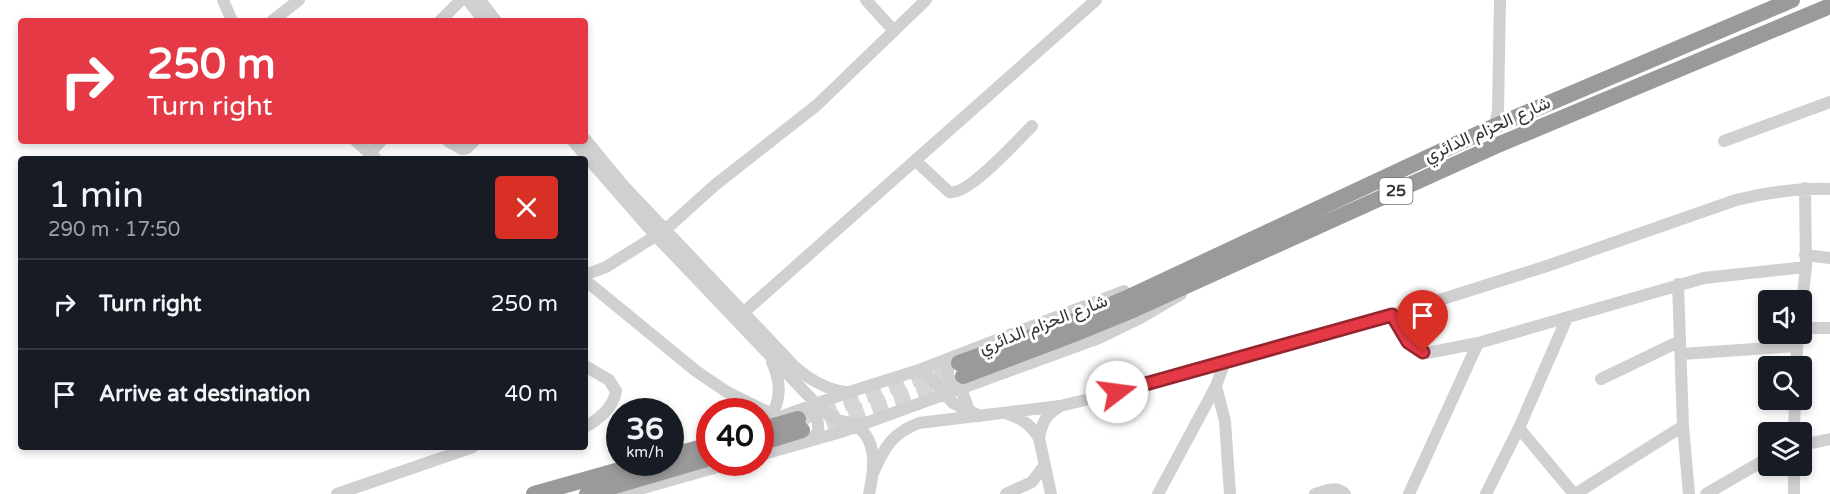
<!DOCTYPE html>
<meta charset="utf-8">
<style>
:root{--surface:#171b24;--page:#20242c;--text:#f1f3f6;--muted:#9ea1a6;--line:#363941}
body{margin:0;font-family:"Varela Round",Vazirmatn,sans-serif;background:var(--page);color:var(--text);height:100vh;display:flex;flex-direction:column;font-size:22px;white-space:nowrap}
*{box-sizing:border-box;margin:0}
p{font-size:20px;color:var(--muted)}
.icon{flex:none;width:33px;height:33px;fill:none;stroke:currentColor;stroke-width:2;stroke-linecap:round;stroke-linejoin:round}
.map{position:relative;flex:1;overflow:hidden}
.details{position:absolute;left:18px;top:156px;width:570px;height:294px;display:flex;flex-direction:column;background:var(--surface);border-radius:6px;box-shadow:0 3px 9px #0003}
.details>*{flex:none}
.banner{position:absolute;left:18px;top:18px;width:570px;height:126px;border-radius:6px;box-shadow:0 3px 9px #0003;background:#e63946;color:#fff;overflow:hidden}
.tools{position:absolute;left:1758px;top:290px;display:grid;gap:12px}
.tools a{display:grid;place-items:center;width:54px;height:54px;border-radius:6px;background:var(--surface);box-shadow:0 3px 9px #0003;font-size:30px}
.speed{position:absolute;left:606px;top:398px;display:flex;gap:12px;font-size:30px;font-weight:700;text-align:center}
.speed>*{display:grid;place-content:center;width:78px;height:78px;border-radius:50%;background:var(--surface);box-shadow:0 3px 9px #0003;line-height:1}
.speed small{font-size:15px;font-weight:400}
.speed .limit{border:9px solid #d22;background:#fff;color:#111}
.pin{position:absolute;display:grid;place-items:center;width:51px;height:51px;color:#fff;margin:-62px -26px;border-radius:50% 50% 50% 0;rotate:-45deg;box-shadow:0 0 6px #0007}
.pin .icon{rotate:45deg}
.me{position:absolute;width:66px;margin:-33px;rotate:75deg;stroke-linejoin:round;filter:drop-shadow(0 0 4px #0008)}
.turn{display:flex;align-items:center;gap:21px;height:126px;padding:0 30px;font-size:27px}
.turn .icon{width:78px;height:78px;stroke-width:2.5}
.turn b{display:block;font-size:42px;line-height:51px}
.round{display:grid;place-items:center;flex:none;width:63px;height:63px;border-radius:6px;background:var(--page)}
.overview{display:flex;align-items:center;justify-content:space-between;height:102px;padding:0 30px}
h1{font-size:36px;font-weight:600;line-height:45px}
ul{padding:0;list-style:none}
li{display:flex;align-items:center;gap:18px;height:90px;padding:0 30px;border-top:2px solid var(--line)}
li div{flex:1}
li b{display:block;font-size:22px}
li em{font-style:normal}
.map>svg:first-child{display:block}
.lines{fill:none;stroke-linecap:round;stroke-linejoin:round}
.highway-tunnel{stroke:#d6d6d6;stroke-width:16;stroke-dasharray:16 8;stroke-linecap:butt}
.minor{stroke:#d0d0d0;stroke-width:12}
.highway{stroke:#9a9a9a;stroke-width:16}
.route-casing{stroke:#96252e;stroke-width:15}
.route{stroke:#e63946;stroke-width:10}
.labels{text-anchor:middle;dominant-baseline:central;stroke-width:6;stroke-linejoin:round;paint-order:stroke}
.shield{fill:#fff;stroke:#707070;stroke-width:1.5}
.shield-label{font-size:16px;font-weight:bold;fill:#333}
.street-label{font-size:18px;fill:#333;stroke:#fff}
</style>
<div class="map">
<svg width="1830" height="494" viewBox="0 0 1830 494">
<rect width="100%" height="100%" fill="#fff"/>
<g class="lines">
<path class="highway-tunnel" d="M798,419L959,363
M826,423L963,376"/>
<path class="minor" d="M223,0L232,21
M468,0L484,21
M480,0L496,21
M866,0L894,31
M272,21L299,0
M440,21L461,0
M1495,126L1498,110L1500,0
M585,139L622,184L795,367C810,380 825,389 845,392
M356,141L376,159
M448,141L462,149L467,148L474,141
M573,141L656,236L821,409C826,413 831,417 837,420C843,422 850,422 855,425C879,440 874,471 869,494
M1724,141L1830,102
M370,153L381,141
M916,161L949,192C967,197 1018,140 1032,126
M1805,255L1830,258
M585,275L606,267L665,230L715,185L817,105L926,0
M585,280L696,371L727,392L772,414
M1678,284L1683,426L1689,494
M1802,304L1806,267L1805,188
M743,313L1096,0
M1392,315C1401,330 1409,349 1427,353L1478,343L1704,278L1806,267
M1802,328H1830
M1682,354L1797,346
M954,357L948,369V376L953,384L961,389L969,410
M1225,361L1216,386L1225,421L1230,494
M585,366L609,380L616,391C614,407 598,420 585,427
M1796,366L1798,333
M916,371L929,376L953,403L980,416
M1601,379L1680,341
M803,410C816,411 819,419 818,432L810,440
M1008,414C1023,419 1031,425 1039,438
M783,416L846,393L916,371L1124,291
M769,419C782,400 781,382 772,362
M1519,428L1574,494
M1794,432L1795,399
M1802,445L1830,439
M760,455L841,432L1099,338L1142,317L1181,294
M1794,465V494
M874,471C885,446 893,433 919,423L1060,406L1110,394L1392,315L1547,266L1736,200C1768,192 1798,188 1830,189
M337,494L473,447
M622,494L735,462
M1006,494L1032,482L1044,466
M1051,494L1039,438C1042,423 1046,414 1059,407
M1158,494L1216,386
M1315,494C1326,491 1336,485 1345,494
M1409,494L1478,343
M1486,494L1519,428L1567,318
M1575,494L1683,426
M1706,494L1768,458"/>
<path class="highway" d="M959,363L1062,326L1129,297L1495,126L1792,0
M963,376L1074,334L1135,309L1500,144L1830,6
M760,430L798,419
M760,443L802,430
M670,456L710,445
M534,494L648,462
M587,494L710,458"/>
</g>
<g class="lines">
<defs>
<path id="route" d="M1117,392L1392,315L1408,342L1423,352"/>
</defs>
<use href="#route" class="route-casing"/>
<use href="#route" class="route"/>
</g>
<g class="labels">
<rect class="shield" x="1379.5" y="178" width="33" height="26" rx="4.5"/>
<g class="shield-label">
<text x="1396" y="191">25</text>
</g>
<g class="street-label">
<text transform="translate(1487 129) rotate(-24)">شارع الحزام الدائري</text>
<text transform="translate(1043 324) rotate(-21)">شارع الحزام الدائري</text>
</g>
</g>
</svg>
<div class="tools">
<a><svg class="icon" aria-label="sound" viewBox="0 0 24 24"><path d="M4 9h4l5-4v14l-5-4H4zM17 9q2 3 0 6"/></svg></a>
<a><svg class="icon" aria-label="search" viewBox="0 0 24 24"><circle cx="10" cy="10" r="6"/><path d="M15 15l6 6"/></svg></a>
<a><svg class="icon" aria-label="layers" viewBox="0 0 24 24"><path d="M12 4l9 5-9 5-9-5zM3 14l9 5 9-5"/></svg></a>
</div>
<div class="speed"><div>36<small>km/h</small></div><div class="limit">40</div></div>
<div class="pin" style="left:1423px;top:352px;background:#d93025"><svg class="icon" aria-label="arrive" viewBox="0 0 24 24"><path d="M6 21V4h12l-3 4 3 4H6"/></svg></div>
<svg class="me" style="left:1117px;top:392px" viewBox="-20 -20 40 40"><circle r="19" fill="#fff"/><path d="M0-13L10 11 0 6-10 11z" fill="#e63946"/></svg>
<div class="banner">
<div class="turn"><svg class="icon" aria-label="right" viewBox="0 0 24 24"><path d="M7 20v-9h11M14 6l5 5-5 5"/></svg><div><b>250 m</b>Turn right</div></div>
</div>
<section class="details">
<div class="overview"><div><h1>1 min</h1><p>290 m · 17:50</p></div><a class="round" style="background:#d93025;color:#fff"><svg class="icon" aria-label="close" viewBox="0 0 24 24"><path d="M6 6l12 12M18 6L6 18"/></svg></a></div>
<ul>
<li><svg class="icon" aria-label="right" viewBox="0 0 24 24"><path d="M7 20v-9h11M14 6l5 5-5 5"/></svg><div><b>Turn right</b></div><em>250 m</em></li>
<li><svg class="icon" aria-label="arrive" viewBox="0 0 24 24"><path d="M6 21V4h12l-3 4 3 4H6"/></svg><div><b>Arrive at destination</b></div><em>40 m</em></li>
</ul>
</section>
</div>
